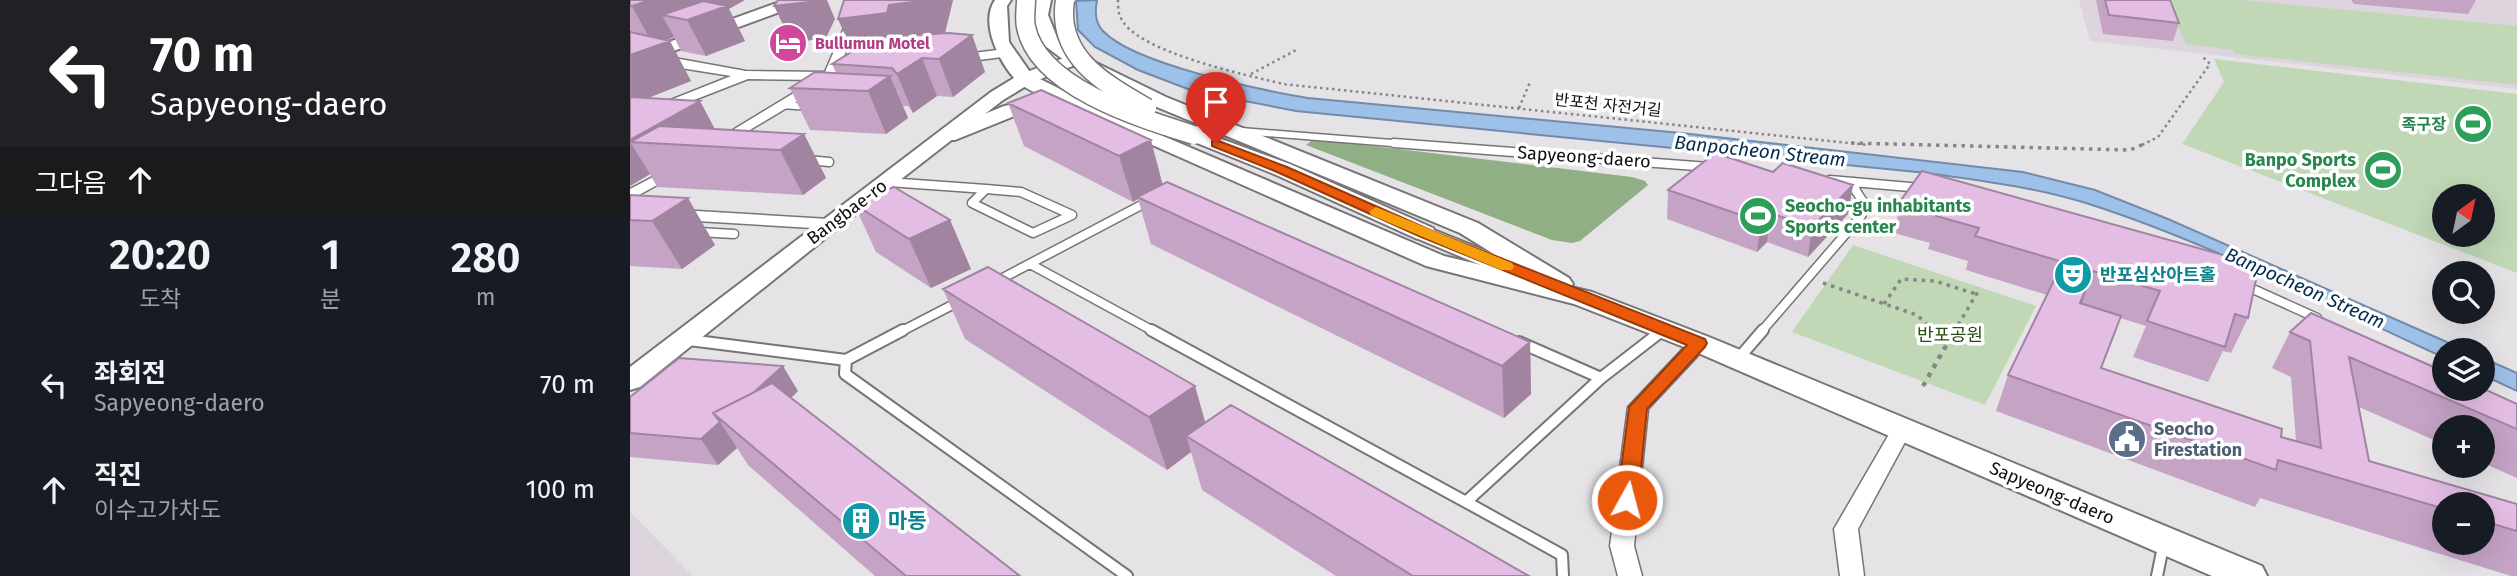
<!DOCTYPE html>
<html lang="ko">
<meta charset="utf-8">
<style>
:root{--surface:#171b24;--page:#242831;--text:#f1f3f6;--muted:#9ea1a6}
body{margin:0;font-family:"Fira Sans","Noto Sans KR",sans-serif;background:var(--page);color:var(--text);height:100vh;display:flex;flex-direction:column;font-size:26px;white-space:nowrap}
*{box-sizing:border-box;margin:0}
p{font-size:23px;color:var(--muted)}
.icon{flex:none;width:38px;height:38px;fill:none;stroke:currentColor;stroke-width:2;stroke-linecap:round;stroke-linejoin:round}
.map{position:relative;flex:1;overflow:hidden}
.panel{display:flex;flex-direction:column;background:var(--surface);width:630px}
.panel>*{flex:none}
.hud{background:#202124;color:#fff;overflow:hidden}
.needle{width:46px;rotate:33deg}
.tools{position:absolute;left:1802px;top:184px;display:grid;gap:14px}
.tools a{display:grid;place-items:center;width:63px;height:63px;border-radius:50%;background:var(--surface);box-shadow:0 7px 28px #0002;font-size:35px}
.pin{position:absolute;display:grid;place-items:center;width:60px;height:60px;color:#fff;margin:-72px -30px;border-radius:50% 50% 50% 0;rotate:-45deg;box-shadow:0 0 7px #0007}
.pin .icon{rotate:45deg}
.me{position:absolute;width:77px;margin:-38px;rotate:7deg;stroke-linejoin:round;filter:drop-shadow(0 0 5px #0008)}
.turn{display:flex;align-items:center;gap:24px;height:147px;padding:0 35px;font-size:32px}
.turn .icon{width:91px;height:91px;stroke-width:2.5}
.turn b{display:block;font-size:49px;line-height:60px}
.then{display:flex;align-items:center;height:66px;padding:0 35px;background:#0003;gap:14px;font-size:26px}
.eta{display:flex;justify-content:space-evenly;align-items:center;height:119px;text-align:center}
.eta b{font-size:42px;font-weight:600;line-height:49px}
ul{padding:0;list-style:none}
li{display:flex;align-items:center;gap:21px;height:105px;padding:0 35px}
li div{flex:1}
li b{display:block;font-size:26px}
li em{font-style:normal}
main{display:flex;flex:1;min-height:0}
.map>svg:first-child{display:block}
.built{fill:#ddd4dd}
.green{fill:#c0d8b6;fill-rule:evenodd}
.forest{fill:#91af85}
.water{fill:#9dc1e9;stroke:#738ba8;stroke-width:2}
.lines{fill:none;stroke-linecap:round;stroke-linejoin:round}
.lane-far2-casing{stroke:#777477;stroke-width:9}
.lane-far1-casing{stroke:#777477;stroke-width:11}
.lane-casing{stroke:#777477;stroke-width:14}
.street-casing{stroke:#777477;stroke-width:3}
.secondary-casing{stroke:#777477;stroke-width:4}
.primary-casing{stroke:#777477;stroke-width:4}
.path-far2{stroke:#878587;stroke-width:2.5;stroke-dasharray:2.5 3.5;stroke-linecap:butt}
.path-far1{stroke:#878587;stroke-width:3.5;stroke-dasharray:3.5 5;stroke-linecap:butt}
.path{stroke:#878587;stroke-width:4.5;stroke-dasharray:4.5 6;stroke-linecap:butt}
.lane-far2{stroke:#fff;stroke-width:6}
.lane-far1{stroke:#fff;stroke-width:8}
.lane{stroke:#fff;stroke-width:10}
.street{fill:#fff;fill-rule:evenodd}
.secondary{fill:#fff;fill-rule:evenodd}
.primary{fill:#fff;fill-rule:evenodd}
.primary-bridge-casing{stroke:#777477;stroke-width:21;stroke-linecap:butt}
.primary-bridge{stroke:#fff;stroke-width:18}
.wall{fill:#c4a3c5;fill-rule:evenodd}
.shaded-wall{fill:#a084a0}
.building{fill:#e4bde5;stroke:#a084a0;stroke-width:2}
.route{fill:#ea580c;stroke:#983908;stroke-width:2}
.slow{fill:#f59e0b}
.labels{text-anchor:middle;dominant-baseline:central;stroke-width:7;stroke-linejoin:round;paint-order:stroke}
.far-hotel-label{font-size:16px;font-weight:bold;fill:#b23c85;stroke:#fff;text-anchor:start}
.far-street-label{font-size:16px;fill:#100e10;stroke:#fff}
.far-leisure-label{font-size:16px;font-weight:bold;fill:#27864d;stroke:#fff;text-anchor:end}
.street-label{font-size:18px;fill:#100e10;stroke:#fff}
.leisure-label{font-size:18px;font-weight:bold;fill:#27864d;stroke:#fff;text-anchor:end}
.culture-label{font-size:18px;font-weight:bold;fill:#0d838f;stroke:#fff;text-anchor:start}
.park-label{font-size:18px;fill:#274e12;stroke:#fff}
.service-label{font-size:18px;font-weight:bold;fill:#4e5e75;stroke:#fff;text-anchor:start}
.water-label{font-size:19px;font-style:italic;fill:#022b4f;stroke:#fff}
.near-culture-label{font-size:21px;font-weight:bold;fill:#0d838f;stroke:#fff;text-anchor:start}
</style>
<main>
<section class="panel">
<div class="hud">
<div class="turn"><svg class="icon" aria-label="left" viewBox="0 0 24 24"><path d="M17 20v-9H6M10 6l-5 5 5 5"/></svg><div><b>70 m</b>Sapyeong-daero</div></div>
<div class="then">그다음<svg class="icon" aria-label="ahead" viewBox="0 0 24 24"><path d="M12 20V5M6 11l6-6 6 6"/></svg></div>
</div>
<div class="eta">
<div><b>20:20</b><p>도착</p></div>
<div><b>1</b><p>분</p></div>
<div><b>280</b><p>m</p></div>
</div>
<ul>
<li><svg class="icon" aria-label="left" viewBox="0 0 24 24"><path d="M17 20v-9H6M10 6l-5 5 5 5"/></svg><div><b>좌회전</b><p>Sapyeong-daero</p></div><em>70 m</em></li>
<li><svg class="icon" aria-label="ahead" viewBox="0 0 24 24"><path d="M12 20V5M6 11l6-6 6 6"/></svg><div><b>직진</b><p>이수고가차도</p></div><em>100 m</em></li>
</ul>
</section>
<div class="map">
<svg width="1887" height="576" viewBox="0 0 1887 576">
<rect width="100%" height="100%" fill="#e6e3e6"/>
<path class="built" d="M1449,0H1887V89L1460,41Z
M0,512L63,576H0Z"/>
<path class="green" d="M1536,0H1612L1887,26V85L1605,54L1603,50L1556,44Z
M1584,59L1887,94V273L1552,144L1594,82ZM1815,196H1853V234H1815Z
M1223,245L1406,306L1355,405L1162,332Z"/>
<path class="forest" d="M684,139L1002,177L1015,181L1018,185L950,241L942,243L922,240L676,145Z"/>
<path class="water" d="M467,0C465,10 465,23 473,31C504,64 630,90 678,98L1051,133L1393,172L1465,190L1538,219L1835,350H1815V358C1698,305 1581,243 1459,204C1406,187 1351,181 1297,173L666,111L563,91L508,70L465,47L448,30L446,1Z
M1853,358L1887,373V391L1853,375Z"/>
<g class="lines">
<defs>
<path id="lane-far2" d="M151,105L180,107
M611,131L787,145"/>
<path id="lane-far1" d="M764,143L1079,167
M178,160L199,162
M1200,180L1291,188
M258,182L356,189
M356,189L391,192L442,215L403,233L342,203Z
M68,232L104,234
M400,264L525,332
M367,281L519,201
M1614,285L1687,318
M270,332L330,301
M1030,332L1033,330
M1131,332L1231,216L1236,206L1226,191L1224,182"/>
<path id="lane" d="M521,330L836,502L971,378L889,342
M59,340L216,360L273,330
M1108,359L1133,330
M216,360L215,374L497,576
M971,378L1033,330
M836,502L932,555L933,576
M1527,576L1534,542"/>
<path id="street" d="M226,0H236L205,79L95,145H85L83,142L185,80L118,79L0,125V116L101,76L7,61L0,58V50L116,71L195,72Z
M376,49L382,53L380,56L326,63L320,59L326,55Z
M42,167L49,171L47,174L0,200V189Z
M0,207L199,219L207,224L199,229L0,217Z
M1069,337L1076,339L1078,343L1076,347L1018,409L1004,546L1012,576H988L980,546L998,407L1062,339Z
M1272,422L1279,424L1282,429L1228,529L1234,576H1210L1204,529L1265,424Z"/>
<path id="secondary" d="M155,0H177L174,3L0,67V56Z
M444,54L453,59L450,63L401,83L373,100L207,229L10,387L0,390V367L361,92L389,75Z
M794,226L938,284L941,289L938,294L929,296L920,294L786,238L783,233L786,228Z"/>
<path id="primary" d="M365,0H381L377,6L379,42L402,75L470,109L814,256L901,277L830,233L522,105L438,63L411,43L402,15L405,0H421L418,15L428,40L450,55L536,97L848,223L939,278L943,284L941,287L962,292L1079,337L1632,566L1637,576H1582L1059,349L944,304L796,266L423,101L422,107L387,115L325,140H311L308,136L311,132L374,106L417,98C408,93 394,89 387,81C370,64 349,23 365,0Z
M564,129L660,164L803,228L806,233L803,238L794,240L785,238L644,174L557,139L554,135L557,131Z"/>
</defs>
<use href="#lane-far2" class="lane-far2-casing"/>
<use href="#lane-far1" class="lane-far1-casing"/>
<use href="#lane" class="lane-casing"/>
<use href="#street" class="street-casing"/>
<use href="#secondary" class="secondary-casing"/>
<use href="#primary" class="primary-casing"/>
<path class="path-far2" d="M488,0C488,5 488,12 490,16C503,52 618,75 653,84L1238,145
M621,74L668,49
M889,108L900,82
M1512,145L1528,137L1580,64L1572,56"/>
<path class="path-far1" d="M1221,143L1500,150L1516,143
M1193,283L1287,315L1305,332
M1254,304L1271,279L1305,281L1346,294
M1324,332L1350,288"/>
<path class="path" d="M1303,330L1318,344
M1293,386L1325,330"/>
<use href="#lane-far2" class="lane-far2"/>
<use href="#lane-far1" class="lane-far1"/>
<use href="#lane" class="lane"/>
<use href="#street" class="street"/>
<use href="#secondary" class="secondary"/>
<use href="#primary" class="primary"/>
<defs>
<path id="primary-bridge" d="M396,0C396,9 394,19 396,27C408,88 513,119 564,135
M435,0C426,57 474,83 517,108"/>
</defs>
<use href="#primary-bridge" class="primary-bridge-casing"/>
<use href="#primary-bridge" class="primary-bridge"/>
</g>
<path class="wall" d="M0,0L99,9L115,41L76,56L51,51L44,37L37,40L61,81L18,98L85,129L174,134L196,178L173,195L27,187L20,174L0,186Z
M214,0H323L315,33L342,35L355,72L323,97L307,96L283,113L278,106H273L278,118L256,134L180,130L160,88L206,73L202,64L222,52Z
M1466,0H1540L1549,23L1543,41L1473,34Z
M1721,0H1846L1838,14L1724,4Z
M411,90L533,184L900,342L901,394L874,418L521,244L508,199L503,202L394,146L378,103Z
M1292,171L1618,318L1601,353L1593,351L1578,382L1503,357L1516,326L1490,318L1471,368L1651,437L1666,441L1661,377L1642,368L1660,332L1887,404V478L1853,463V427H1815V445L1729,407L1739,461L1887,504V576H1881L1630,498L1625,507L1366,411L1378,375L1417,295L1336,270L1338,261L1298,249L1300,243L1264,233L1271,200ZM1815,504H1853V542H1815Z
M1143,172L1223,185L1218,214L1178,257L1137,242L1127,252L1037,219L1038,190Z
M0,195L85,245L52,269L0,266Z
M224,204L320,220L341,269L301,288L246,252Z
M313,289L575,423L899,576H706L572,490L561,452L537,470L335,339Z
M168,391L161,398L390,576H245L118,465L107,448L88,465L0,457V397Z"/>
<path class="shaded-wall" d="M20,0H115L99,9L115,41L76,56L57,20L32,15L44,37L23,45L2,6Z
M180,0H197L205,19L196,38L162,43L144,6Z
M301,0H323L314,37L224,56L208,19L259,5Z
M342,35L355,72L323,97L309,59Z
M40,41L61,81L0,105V55Z
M292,58L307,96L283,113L267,74Z
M260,76L278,118L256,134L238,91Z
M70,101L87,133L0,142L20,174L0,186V140Z
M174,134L196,178L173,195L150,150Z
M521,140L533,186L507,197L508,199L503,202L489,156Z
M1223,185L1218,214L1178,257L1182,227Z
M58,198L85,245L52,269L22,221Z
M1140,213L1137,242L1127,252L1131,222Z
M320,220L341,269L301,288L279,239Z
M1463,271L1451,306L1450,303Z
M900,342L901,394L874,418L872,366Z
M153,366L168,391L116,440L92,420Z
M565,386L580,439L556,436L561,452L537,470L519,417Z
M90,422L107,448L88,465L71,439Z"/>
<path class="building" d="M0,0H20L2,6H0Z
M148,0H180L179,2L144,6Z
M214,0H301L259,5L257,13L208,19Z
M1475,0H1540L1549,23L1479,15Z
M73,1L97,6L57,20L32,15Z
M0,32L40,41L0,55Z
M318,33L342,35L309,59L292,58L267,74L262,68L202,64L244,38Z
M185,72L260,76L238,91L160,88Z
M411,90L521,140L489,156L378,103Z
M0,97L70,101L0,140Z
M29,126L174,134L150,150L0,142Z
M1085,153L1143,172L1153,163L1223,185L1182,227L1140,213L1131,222L1038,190Z
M1292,171L1629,265L1618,318L1605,314L1595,347L1517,321L1530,291L1463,271L1450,303L1491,316L1471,368L1652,429L1651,437L1691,448L1680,341L1660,332L1681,313L1815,372V388H1852L1887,404V429L1719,357L1739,461L1887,504V531L1853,521V504H1815V509L1648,460L1646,470L1378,375L1433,262L1345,236L1349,228L1306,216L1310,211L1271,200Z
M537,182L900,342L872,366L507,197Z
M264,187L320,220L279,239L224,204Z
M0,195L58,198L22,221L0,220Z
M358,267L565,386L519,417L313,289Z
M49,358L153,366L123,393L83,413L90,422L71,439L0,433V397Z
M142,383L390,576H276L83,413Z
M601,405L899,576H783L556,436Z"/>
<path class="route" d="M586,140L657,167L800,230L1075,339L1077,343L1075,347L1017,409L1008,500L1005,505L997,507L990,505L987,500L999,407L1057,345L789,236L647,172L582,146V141Z"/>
<path class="slow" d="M746,207L882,263L884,267L882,270H871L741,215L739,212Z"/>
<defs>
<symbol id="hotel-disc" viewBox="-11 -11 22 22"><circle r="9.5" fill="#d1479c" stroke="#fff"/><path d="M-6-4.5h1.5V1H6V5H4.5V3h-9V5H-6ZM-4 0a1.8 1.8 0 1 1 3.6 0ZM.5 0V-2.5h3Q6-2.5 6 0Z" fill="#fff"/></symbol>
<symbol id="stadium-disc" viewBox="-11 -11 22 22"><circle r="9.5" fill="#2e9e5b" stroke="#fff"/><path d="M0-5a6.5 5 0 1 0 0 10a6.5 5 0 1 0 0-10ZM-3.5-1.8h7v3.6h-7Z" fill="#fff"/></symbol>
<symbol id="theatre-disc" viewBox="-11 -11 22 22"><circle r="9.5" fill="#0f9aa8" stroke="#fff"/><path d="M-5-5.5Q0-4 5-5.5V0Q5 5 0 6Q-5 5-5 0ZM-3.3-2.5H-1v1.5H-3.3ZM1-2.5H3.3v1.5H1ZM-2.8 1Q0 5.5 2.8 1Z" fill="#fff"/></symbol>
<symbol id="civic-disc" viewBox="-11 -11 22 22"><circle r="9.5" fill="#5c6f8a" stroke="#fff"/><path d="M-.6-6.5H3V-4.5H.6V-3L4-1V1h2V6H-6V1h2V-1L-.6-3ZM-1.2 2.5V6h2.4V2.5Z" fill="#fff"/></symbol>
<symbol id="building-disc" viewBox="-11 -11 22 22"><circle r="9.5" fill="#0f9aa8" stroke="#fff"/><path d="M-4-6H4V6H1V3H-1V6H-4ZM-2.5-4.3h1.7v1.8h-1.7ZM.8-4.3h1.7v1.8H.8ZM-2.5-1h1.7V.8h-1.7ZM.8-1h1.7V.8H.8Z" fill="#fff"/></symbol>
</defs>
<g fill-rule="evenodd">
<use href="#hotel-disc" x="136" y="21" width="44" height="44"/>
<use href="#stadium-disc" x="1821" y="102" width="44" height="44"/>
<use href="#stadium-disc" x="1731" y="148" width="44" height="44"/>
<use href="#stadium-disc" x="1106" y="194" width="44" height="44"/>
<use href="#theatre-disc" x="1421" y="253" width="44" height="44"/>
<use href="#civic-disc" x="1475" y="417" width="44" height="44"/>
<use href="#building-disc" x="209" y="499" width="44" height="44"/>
</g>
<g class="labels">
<g class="far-hotel-label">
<text x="185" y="43">Bullumun Motel</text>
</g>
<g class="far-street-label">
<text transform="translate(978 105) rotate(6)">반포천 자전거길</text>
</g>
<g class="far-leisure-label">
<text x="1816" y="124">족구장</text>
</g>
<g class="street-label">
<text transform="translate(954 157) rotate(4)">Sapyeong-daero</text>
<text transform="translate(217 212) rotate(-37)">Bangbae-ro</text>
<text transform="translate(1422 493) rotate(23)">Sapyeong-daero</text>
</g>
<g class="leisure-label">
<text x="1726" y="160">Banpo Sports<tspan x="1726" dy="21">Complex</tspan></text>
<text x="1155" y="206" text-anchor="start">Seocho-gu inhabitants<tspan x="1155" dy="21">Sports center</tspan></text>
</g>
<g class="culture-label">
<text x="1470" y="275">반포심산아트홀</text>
</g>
<g class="park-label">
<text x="1320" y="335">반포공원</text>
</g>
<g class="service-label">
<text x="1524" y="429">Seocho<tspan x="1524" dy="21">Firestation</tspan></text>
</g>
<g class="water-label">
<text transform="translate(1130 151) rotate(6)">Banpocheon Stream</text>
<text transform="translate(1675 288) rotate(24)">Banpocheon Stream</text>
</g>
<g class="near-culture-label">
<text x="258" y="521">마동</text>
</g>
</g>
</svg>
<div class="tools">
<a><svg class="needle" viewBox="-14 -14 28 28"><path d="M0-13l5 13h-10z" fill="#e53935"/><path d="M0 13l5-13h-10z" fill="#9ea1a6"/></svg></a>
<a><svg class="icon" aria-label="search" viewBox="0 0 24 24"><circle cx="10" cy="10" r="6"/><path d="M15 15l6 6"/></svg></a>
<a><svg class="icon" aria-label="layers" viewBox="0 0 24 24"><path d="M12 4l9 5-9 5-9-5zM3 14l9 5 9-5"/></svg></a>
<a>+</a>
<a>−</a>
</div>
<div class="pin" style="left:586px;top:144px;background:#d93025"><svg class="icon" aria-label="arrive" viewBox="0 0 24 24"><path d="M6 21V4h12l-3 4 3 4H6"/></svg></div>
<svg class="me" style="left:997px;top:500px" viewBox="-20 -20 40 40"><circle r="17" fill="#ea580c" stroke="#fff" stroke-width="3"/><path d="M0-11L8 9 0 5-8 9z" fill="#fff"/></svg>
</div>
</main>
